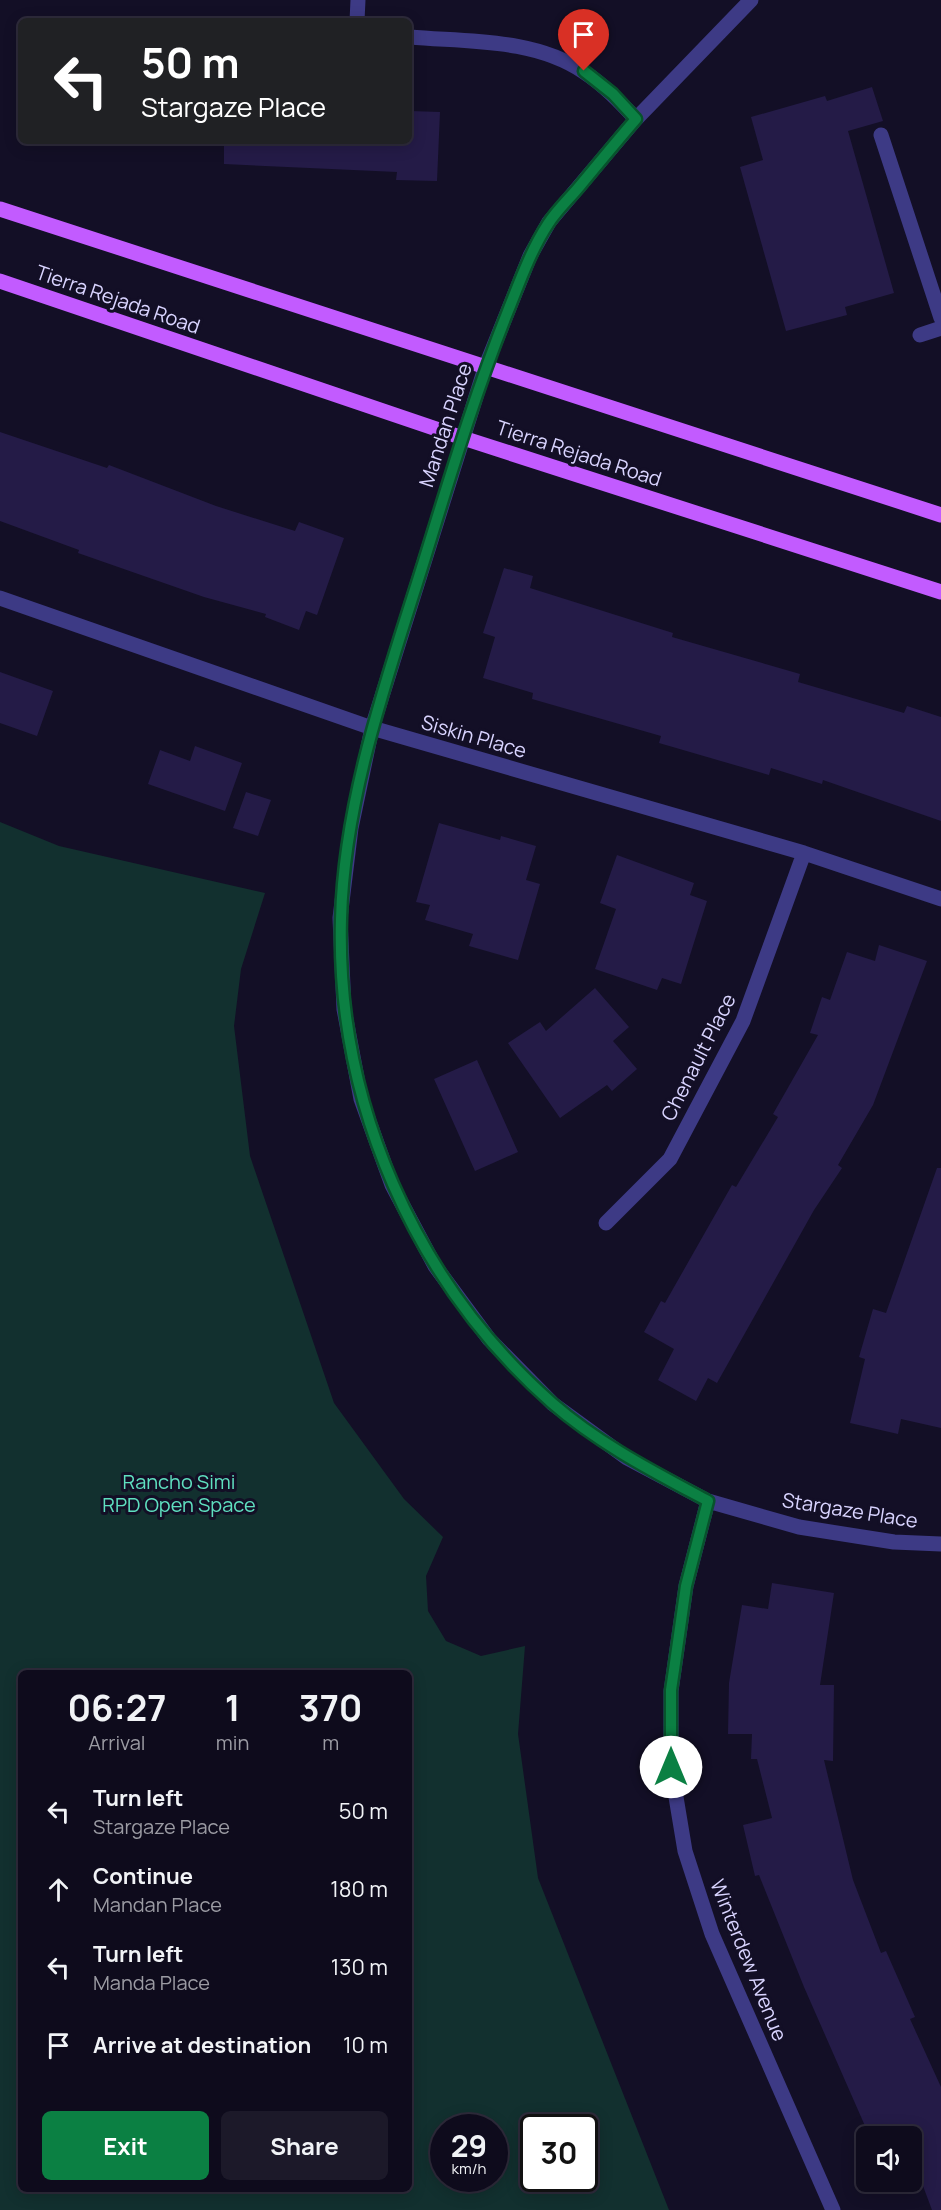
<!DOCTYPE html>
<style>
:root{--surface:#0e0b1c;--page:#1c1929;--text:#f1f3f6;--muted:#9b9ba3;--line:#2e2b3b;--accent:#0b8043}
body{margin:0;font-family:Manrope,sans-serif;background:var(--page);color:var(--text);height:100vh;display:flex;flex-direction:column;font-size:22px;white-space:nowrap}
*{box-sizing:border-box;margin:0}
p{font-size:20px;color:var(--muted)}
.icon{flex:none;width:33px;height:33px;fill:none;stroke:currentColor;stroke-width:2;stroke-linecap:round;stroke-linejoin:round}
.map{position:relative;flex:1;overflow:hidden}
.panel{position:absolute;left:18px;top:1670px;width:394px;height:522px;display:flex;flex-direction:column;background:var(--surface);border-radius:9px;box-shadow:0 3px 15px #0003,0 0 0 2px var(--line)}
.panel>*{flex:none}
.hud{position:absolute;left:18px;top:18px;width:394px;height:126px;border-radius:9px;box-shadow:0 3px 15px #0003,0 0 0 2px var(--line);background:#202124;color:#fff;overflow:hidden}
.buttons{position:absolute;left:856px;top:2126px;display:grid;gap:12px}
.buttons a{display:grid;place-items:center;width:66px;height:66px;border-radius:9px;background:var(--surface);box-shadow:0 3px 15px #0003,0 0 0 2px var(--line);font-size:30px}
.speed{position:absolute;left:430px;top:2114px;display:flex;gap:12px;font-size:30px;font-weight:700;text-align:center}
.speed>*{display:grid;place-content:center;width:78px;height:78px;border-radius:50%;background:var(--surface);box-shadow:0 3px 15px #0003,0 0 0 2px var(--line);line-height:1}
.speed small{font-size:15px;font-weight:400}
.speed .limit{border:3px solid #111;border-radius:9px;background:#fff;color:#111}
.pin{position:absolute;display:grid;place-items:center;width:51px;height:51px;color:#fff;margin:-62px -26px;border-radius:50% 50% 50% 0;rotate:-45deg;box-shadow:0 0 6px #0007}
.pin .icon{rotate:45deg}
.me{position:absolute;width:66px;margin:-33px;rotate:0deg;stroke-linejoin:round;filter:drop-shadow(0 0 4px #0008)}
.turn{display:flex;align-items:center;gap:21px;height:126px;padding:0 24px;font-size:27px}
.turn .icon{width:78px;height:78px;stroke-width:2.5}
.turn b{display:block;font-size:42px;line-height:51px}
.eta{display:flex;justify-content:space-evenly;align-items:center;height:102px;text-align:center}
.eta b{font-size:36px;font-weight:700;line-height:42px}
.button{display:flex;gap:12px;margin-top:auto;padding:12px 24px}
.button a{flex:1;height:69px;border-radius:9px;background:var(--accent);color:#fff;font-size:24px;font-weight:700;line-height:69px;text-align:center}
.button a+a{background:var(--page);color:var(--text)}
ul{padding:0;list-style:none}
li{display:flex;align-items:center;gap:18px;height:78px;padding:0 24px}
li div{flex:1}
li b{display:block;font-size:22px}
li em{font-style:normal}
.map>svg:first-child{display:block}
.green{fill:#12302f;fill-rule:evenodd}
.building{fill:#241b47}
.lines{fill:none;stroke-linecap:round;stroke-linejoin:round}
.minor{stroke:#3d3a85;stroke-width:15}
.major{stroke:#c25bff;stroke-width:15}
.route-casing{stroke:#07532c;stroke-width:15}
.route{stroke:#0b8043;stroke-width:10}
.labels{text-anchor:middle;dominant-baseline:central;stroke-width:6;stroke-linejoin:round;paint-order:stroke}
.street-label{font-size:20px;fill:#d9d4ff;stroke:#130f26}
.park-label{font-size:20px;fill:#5fe0c0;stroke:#130f26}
</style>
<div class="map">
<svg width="941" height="2210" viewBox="0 0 941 2210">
<rect width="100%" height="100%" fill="#130f26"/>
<path class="green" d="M0,822L59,846L265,893L241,969L234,1026L250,1156L334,1403L404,1499L443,1537L426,1576L428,1611L446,1641L481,1656L525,1646L518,1734L538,1878L669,2210H0ZM21,1672H410V2188H21ZM444,2127H495V2178H444ZM534,2127H585V2178H534Z"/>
<path class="building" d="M872,87L883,121L848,131L894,293L845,307L847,315L786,331L740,167L763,160L751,117L825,96L827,101Z
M410,111L440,112L437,181L396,180L397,172L224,164V141H410Z
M0,432L107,468L109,465L216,506L295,531L299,522L344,538L317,615L306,611L299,630L265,617L266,614L204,597L78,553L79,550L0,521Z
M504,568L533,576L530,588L673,633L672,637L800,674L798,682L904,713L907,706L941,717V821L823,780L822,784L771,768L769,775L659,743L661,736L532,699L533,693L483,678L495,637L483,633Z
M0,672L53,691L37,736L0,723Z
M195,746L242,763L225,811L148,784L160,750L190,761Z
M246,792L271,800L258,836L233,828Z
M439,823L500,840L501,836L536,846L526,880L540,884L518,960L469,946L473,934L425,920L430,905L416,902Z
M617,855L694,883L690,895L707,901L681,984L662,978L657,990L595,969L616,909L600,903Z
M879,945L927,961L873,1105L838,1165L842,1168L814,1210L717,1383L708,1378L696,1401L658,1380L674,1349L644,1332L661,1301L665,1303L732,1185L736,1187L778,1117L773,1114L818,1035L810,1033L822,997L830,1000L847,952L875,961Z
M595,988L629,1027L613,1041L637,1069L612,1091L607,1085L560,1118L508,1043L540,1022L546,1031Z
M477,1060L518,1152L475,1171L434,1079Z
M937,1168H941V1428L901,1419L898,1434L850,1423L865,1359L859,1357L873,1309L886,1313Z
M772,1583L834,1593L820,1685H834L833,1761L824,1760L853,1880L881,1953L886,1951L915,2017L910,2019L941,2087V2210H932L920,2178L897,2187L895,2181H912V2136H877L876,2132L869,2135L804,1987L759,1875L755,1876L743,1825L772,1818L757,1759H751L752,1734H728L729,1683L742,1605L768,1609Z"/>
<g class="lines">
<path class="minor" d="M751,0L636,119L549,222L530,256L485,368L372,728L351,828L340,918L344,1009L361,1099L392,1185L435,1266L489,1339L553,1404L627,1458L708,1501L799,1527L894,1542L941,1544
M357,21L358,0
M410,37C467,42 534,38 584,72C604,85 620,102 636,119
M881,135L941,318
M920,335L941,328
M0,598L372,728L804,853L941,899
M606,1223L670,1159L743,1021L804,853
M708,1501L686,1586L671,1691V1767L685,1851L712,1934L833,2210"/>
<path class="major" d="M0,209L941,515
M0,281L463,438L941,592"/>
</g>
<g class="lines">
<defs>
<path id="route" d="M584,71L613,94L636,119C617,141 598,164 579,187C569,199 557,210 548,224C531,250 520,281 508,311C475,393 450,477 424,561C388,676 344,798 341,919C336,1103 415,1282 552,1403C599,1444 654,1472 708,1501L686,1586L674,1670L671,1690V1767"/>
</defs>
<use href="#route" class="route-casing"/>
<use href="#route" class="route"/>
</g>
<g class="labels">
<g class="street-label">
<text transform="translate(118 299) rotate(19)">Tierra Rejada Road</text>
<text transform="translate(445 425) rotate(-72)">Mandan Place</text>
<text transform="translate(579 453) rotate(18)">Tierra Rejada Road</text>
<text transform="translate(474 736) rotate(16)">Siskin Place</text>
<text transform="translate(698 1057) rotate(-63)">Chenault Place</text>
<text transform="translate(850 1510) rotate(9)">Stargaze Place</text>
<text transform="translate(749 1960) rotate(68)">Winterdew Avenue</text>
</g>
<g class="park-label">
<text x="179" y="1481">Rancho Simi<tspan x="179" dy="23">RPD Open Space</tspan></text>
</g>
</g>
</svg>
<div class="buttons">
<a><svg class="icon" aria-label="sound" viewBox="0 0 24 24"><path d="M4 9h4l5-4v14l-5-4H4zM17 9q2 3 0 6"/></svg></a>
</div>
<div class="speed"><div>29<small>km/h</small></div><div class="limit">30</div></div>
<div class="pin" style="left:584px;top:71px;background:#d93025"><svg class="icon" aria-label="arrive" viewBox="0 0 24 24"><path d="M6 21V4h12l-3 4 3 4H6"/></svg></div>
<svg class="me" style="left:671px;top:1767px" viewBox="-20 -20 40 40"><circle r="19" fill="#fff"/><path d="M0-13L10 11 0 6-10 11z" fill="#0b8043"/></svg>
<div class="hud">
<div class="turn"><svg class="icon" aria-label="left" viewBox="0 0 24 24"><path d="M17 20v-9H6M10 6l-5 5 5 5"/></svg><div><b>50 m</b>Stargaze Place</div></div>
</div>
<section class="panel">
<div class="eta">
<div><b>06:27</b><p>Arrival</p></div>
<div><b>1</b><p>min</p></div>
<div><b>370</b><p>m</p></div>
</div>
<ul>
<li><svg class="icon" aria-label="left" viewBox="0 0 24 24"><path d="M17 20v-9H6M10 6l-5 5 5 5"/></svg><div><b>Turn left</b><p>Stargaze Place</p></div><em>50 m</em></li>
<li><svg class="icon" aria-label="ahead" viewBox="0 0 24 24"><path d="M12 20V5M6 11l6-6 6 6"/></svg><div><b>Continue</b><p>Mandan Place</p></div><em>180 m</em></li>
<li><svg class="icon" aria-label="left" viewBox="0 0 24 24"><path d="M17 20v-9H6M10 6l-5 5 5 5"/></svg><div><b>Turn left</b><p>Manda Place</p></div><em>130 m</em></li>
<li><svg class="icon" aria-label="arrive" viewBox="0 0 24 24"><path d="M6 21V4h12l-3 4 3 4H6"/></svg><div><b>Arrive at destination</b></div><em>10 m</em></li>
</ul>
<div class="button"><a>Exit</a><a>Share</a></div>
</section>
</div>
